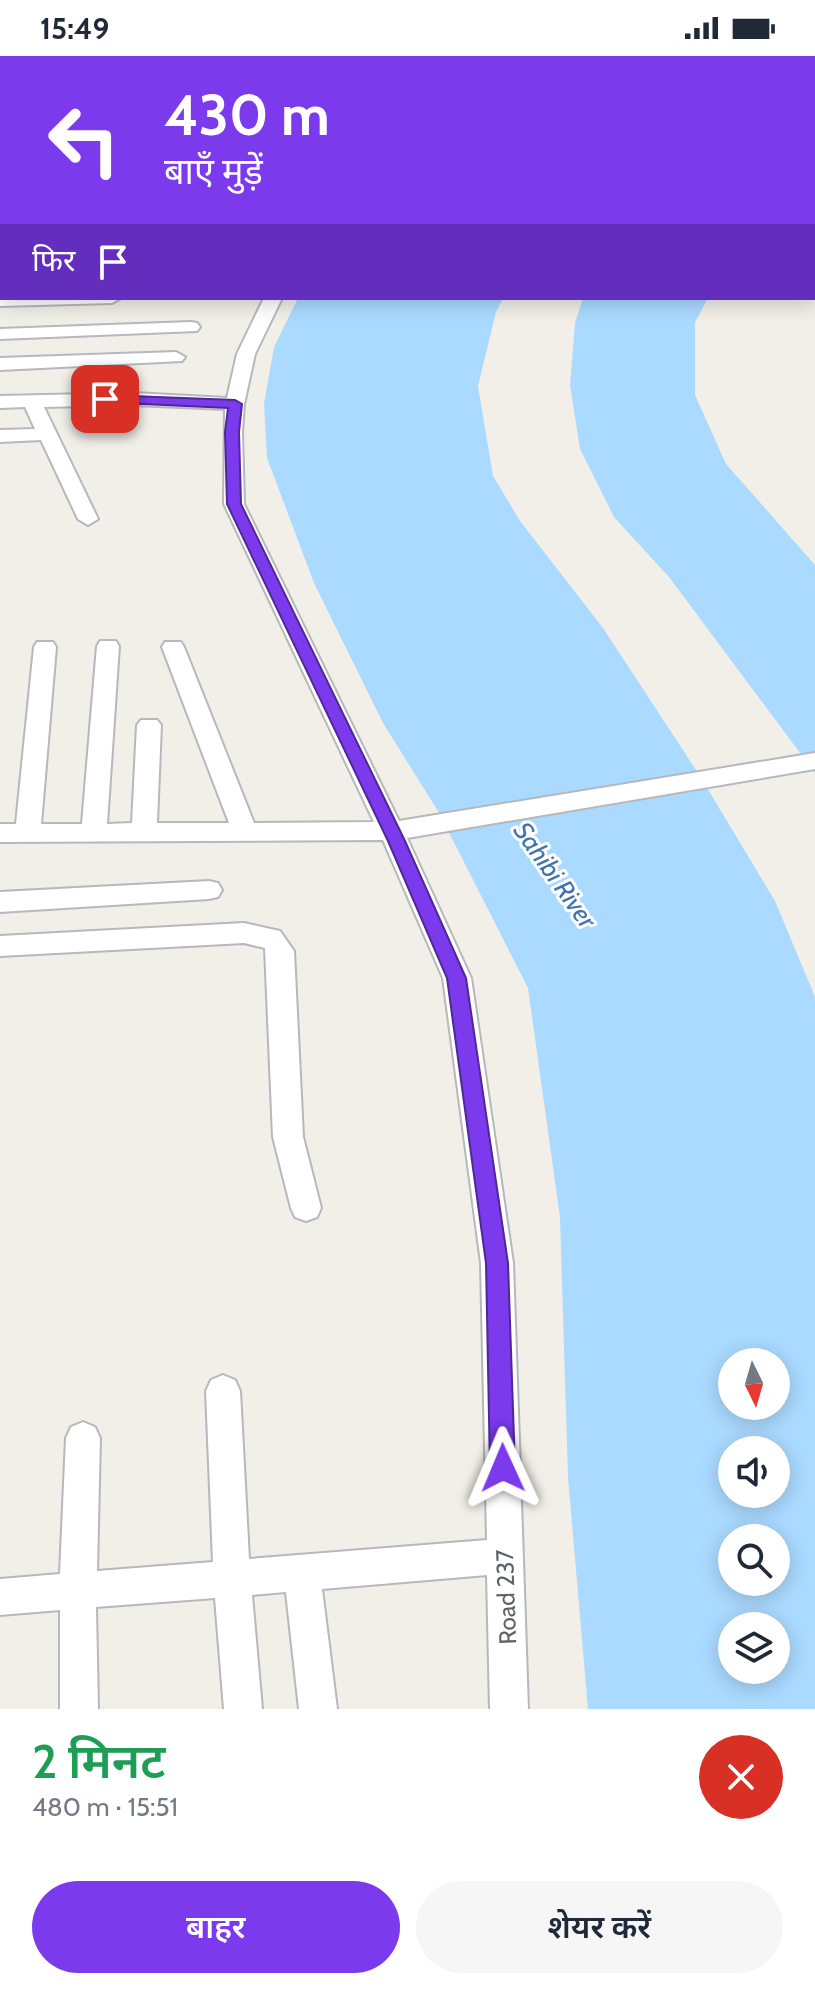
<!DOCTYPE html>
<html lang="hi">
<meta charset="utf-8">
<style>
:root{--surface:#fff;--page:#f6f6f7;--text:#1f2937;--muted:#747a83;--accent:#7c3aed}
body{margin:0;font-family:Cabin,"Noto Sans Devanagari",sans-serif;background:var(--page);color:var(--text);height:100vh;display:flex;flex-direction:column;font-size:30px;white-space:nowrap}
*{box-sizing:border-box;margin:0}
p{font-size:26px;color:var(--muted)}
.icon{flex:none;width:44px;height:44px;fill:none;stroke:currentColor;stroke-width:2;stroke-linecap:round;stroke-linejoin:round}
.map{position:relative;height:1653px;overflow:hidden}
.details{display:flex;flex-direction:column;background:var(--surface);flex:1}
.details>*{flex:none}
.banner{position:absolute;left:0px;top:0px;width:816px;height:244px;box-shadow:0 4px 20px #0003;background:#7c3aed;color:#fff;overflow:hidden}
.needle{width:52px;rotate:175deg}
.fabs{position:absolute;left:718px;top:1292px;display:grid;gap:16px}
.fabs a{display:grid;place-items:center;width:72px;height:72px;border-radius:50%;background:var(--surface);box-shadow:0 4px 20px #0003;font-size:40px}
.pin{position:absolute;display:grid;place-items:center;width:68px;height:68px;color:#fff;margin:-34px;border-radius:16px;box-shadow:0 4px 12px #0006}
.me{position:absolute;width:88px;margin:-44px;rotate:359deg;stroke-linejoin:round;filter:drop-shadow(0 0 6px #0008)}
.turn{display:flex;align-items:center;gap:28px;height:168px;padding:0 32px;font-size:36px}
.turn .icon{width:104px;height:104px;stroke-width:2.5}
.turn b{display:block;font-size:56px;line-height:68px}
.then{display:flex;align-items:center;height:76px;padding:0 32px;background:#0003;gap:16px;font-size:30px}
.round{display:grid;place-items:center;flex:none;width:84px;height:84px;border-radius:42px;background:var(--page)}
.summary{display:flex;align-items:center;justify-content:space-between;height:136px;padding:0 32px}
h1{font-size:48px;font-weight:600;line-height:60px;color:#1e9e55}
.button{display:flex;gap:16px;margin-top:auto;padding:16px 32px}
.button a{flex:1;height:92px;border-radius:48px;background:var(--accent);color:#fff;font-size:32px;font-weight:600;line-height:92px;text-align:center}
.button a+a{background:var(--page);color:var(--text)}
.status{display:flex;justify-content:space-between;align-items:center;height:56px;padding:0 40px;background:var(--surface);direction:ltr}
.status svg{height:22px;fill:currentColor}
.map>svg:first-child{display:block}
.water{fill:#aadaff;fill-rule:evenodd}
.lines{fill:none;stroke-linecap:round;stroke-linejoin:round}
.minor-casing{stroke:#b5b8bc;stroke-width:4}
.minor{fill:#fff;fill-rule:evenodd}
.route{fill:#7c3aed;stroke:#51269a;stroke-width:2}
.labels{text-anchor:middle;dominant-baseline:central;stroke-width:6;stroke-linejoin:round;paint-order:stroke}
.street-label{font-size:24px;fill:#5f6368;stroke:#fff}
.water-label{font-size:26px;font-style:italic;fill:#4174aa;stroke:#fff}
</style>
<div class="status"><b>15:49</b><svg viewBox="0 0 49 12"><path d="M0 12V9h3v3zM5 12V6h3v6zM10 12V3h3v9zM15 12V0h3v12zM26 1h20v11H26zM47 4h2v5h-2z"/></svg></div>
<div class="map">
<svg width="815" height="1653" viewBox="0 0 815 1653">
<rect width="100%" height="100%" fill="#f1efe8"/>
<path class="water" d="M298,242H503L496,256L478,330L493,420L520,465L603,572L700,720L775,845L815,941V1653H588L568,1421L560,1161L528,932L438,755L383,667L314,527L267,402L264,348L274,291ZM732,1306H776V1350H732ZM732,1394H776V1438H732ZM732,1482H776V1526H732ZM732,1570H776V1614H732Z
M583,242H708L695,266V339L726,408L815,509V717L669,521L614,461L580,393L570,329L575,267Z"/>
<g class="lines">
<defs>
<path id="minor" d="M114,0H128V2H114Z
M183,0H197V2H183Z
M287,0H302L286,2Z
M321,0H335V2H321Z
M523,0H539L522,2Z
M0,10H2V18H0Z
M0,43H2V51H0Z
M0,145H2V155H0Z
M0,201H2V211H0Z
M0,240L2,242H121L112,247L0,250Z
M264,242H282L255,298L244,348L242,376L244,448L399,765L815,697V713L407,782L471,922L513,1207L528,1653H490L487,1519L322,1533L337,1653H299L286,1536L252,1539L262,1653H224L215,1542L96,1551L98,1653H60V1554L0,1559V1523L60,1518L66,1382L71,1371L83,1366L95,1371L100,1382L97,1515L213,1506L206,1335L211,1324L223,1319L235,1324L240,1335L249,1503L487,1484L481,1207L443,922L383,784L0,786V768H16L34,591L37,586H53L56,591L41,768H82L97,590L100,585H116L119,590L107,768L132,767L137,669L141,664H157L161,669L157,767H229L162,591L165,586H181L184,591L254,767L374,766L224,448L225,353L134,349L44,351L98,463L88,469L78,463L41,384L0,386V374L35,373L25,351L0,352V340L134,337L227,342L237,298Z
M191,266L197,267L200,271L197,275L0,283V273Z
M176,296L185,301L182,305L0,314V302Z
M209,825L218,827L222,834L218,841L209,843L0,856V836Z
M244,867L280,875L294,895L303,1081L321,1152L317,1161L306,1165L295,1161L291,1152L273,1081L265,892L244,887L0,900V880Z"/>
</defs>
<use href="#minor" class="minor-casing"/>
<use href="#minor" class="minor"/>
</g>
<path class="route" d="M105,339L235,344L242,348L239,376L241,448L405,785L466,922L508,1207L515,1412L511,1420L503,1424L494,1420L490,1412L486,1207L447,922L388,785L227,448L225,376L228,352L100,346V340Z"/>
<g class="labels">
<g class="street-label">
<text transform="translate(506 1541) rotate(-92)">Road 237</text>
</g>
<g class="water-label">
<text transform="translate(555 819) rotate(55)">Sahibi River</text>
</g>
</g>
</svg>
<div class="fabs">
<a><svg class="needle" viewBox="-14 -14 28 28"><path d="M0-13l5 13h-10z" fill="#e53935"/><path d="M0 13l5-13h-10z" fill="#747a83"/></svg></a>
<a><svg class="icon" aria-label="sound" viewBox="0 0 24 24"><path d="M4 9h4l5-4v14l-5-4H4zM17 9q2 3 0 6"/></svg></a>
<a><svg class="icon" aria-label="search" viewBox="0 0 24 24"><circle cx="10" cy="10" r="6"/><path d="M15 15l6 6"/></svg></a>
<a><svg class="icon" aria-label="layers" viewBox="0 0 24 24"><path d="M12 4l9 5-9 5-9-5zM3 14l9 5 9-5"/></svg></a>
</div>
<div class="pin" style="left:105px;top:343px;background:#d93025"><svg class="icon" aria-label="arrive" viewBox="0 0 24 24"><path d="M6 21V4h12l-3 4 3 4H6"/></svg></div>
<svg class="me" style="left:503px;top:1412px" viewBox="-20 -20 40 40"><path d="M0-17L14 15 0 8-14 15z" fill="#7c3aed" stroke="#fff" stroke-width="4"/></svg>
<div class="banner">
<div class="turn"><svg class="icon" aria-label="left" viewBox="0 0 24 24"><path d="M17 20v-9H6M10 6l-5 5 5 5"/></svg><div><b>430 m</b>बाएँ मुड़ें</div></div>
<div class="then">फिर<svg class="icon" aria-label="arrive" viewBox="0 0 24 24"><path d="M6 21V4h12l-3 4 3 4H6"/></svg></div>
</div>
</div>
<section class="details">
<div class="summary"><div><h1>2 मिनट</h1><p>480 m · 15:51</p></div><a class="round" style="background:#d93025;color:#fff"><svg class="icon" aria-label="close" viewBox="0 0 24 24"><path d="M6 6l12 12M18 6L6 18"/></svg></a></div>
<div class="button"><a>बाहर</a><a>शेयर करें</a></div>
</section>
